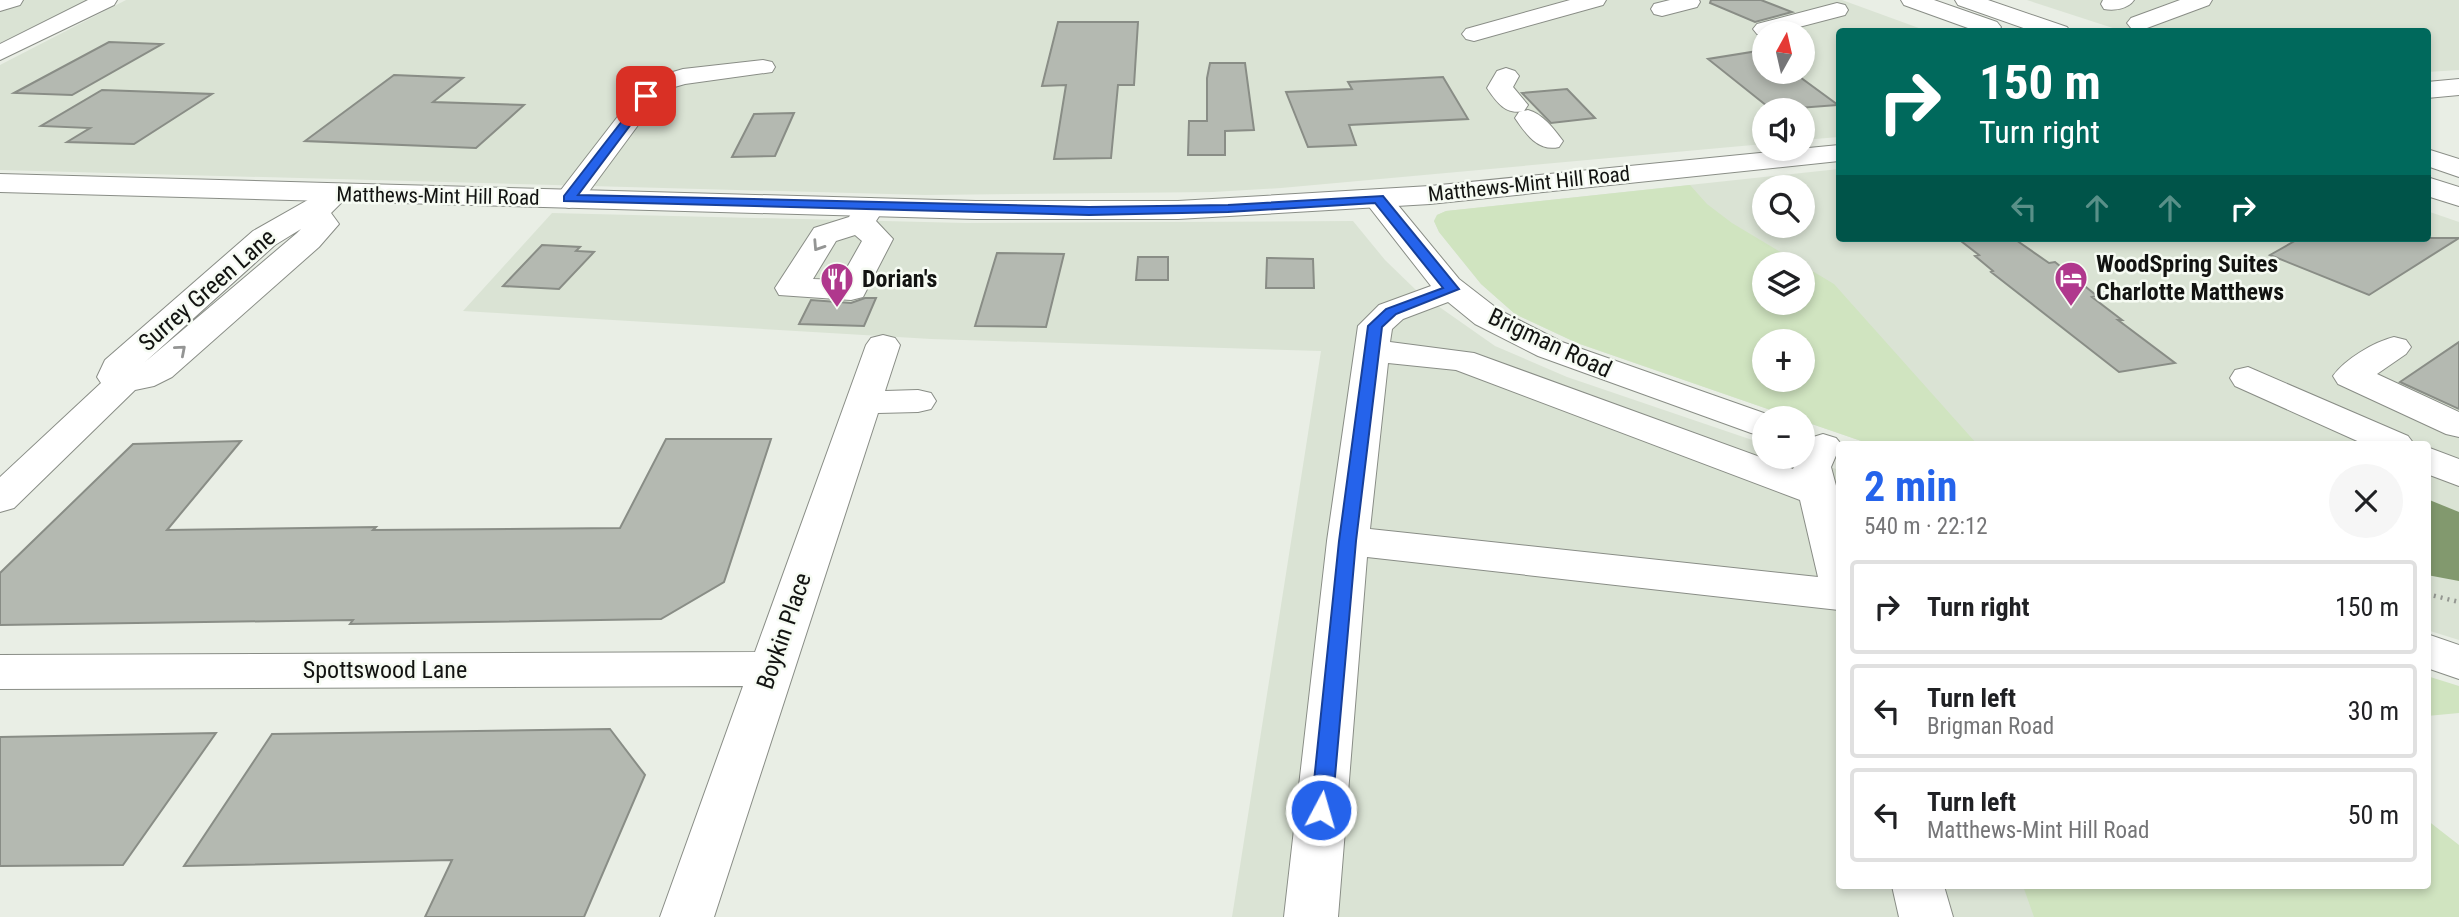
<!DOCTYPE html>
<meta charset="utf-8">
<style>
:root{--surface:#fff;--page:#f6f6f6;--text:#202124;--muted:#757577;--line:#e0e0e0;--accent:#2563eb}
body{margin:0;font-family:"Roboto Condensed",sans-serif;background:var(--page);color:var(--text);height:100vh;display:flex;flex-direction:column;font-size:26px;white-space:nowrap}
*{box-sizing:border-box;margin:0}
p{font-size:23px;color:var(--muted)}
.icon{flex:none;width:38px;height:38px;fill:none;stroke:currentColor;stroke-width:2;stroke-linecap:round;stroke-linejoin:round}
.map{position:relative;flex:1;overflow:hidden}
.sheet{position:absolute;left:1836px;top:441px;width:595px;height:448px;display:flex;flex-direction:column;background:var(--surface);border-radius:7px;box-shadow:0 4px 10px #0003}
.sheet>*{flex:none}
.hud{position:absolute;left:1836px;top:28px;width:595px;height:214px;border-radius:7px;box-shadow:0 4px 10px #0003;background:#00695c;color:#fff;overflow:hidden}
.needle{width:46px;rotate:8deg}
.controls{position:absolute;left:1752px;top:21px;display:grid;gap:14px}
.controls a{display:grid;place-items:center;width:63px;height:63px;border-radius:50%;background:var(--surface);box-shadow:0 4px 10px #0003;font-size:35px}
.pin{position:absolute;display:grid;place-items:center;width:60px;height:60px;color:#fff;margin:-30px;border-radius:14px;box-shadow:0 4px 10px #0006}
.me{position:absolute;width:77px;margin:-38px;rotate:6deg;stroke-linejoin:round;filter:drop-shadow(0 0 5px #0008)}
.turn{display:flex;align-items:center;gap:24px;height:147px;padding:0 28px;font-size:32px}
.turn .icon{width:91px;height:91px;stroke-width:2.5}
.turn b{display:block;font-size:49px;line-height:60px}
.lanes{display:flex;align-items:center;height:66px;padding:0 28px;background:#0003;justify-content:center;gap:35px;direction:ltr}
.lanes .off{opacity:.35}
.round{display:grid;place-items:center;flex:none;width:74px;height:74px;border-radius:37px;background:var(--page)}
.overview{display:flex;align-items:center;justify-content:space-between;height:119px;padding:0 28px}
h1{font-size:42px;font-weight:700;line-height:52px;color:var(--accent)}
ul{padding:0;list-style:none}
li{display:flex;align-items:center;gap:21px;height:94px;margin:0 14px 10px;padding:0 14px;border:4px solid var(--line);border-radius:7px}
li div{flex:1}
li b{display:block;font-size:26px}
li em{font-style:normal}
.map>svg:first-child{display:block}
.built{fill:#dae3d4;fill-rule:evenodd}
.green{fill:#d0e4c0;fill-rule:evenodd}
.water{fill:#82996e}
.building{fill:#b4b9b1;stroke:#898d86;stroke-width:2}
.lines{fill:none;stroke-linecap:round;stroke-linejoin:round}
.minor-casing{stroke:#898d86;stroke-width:2}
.major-casing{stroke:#898d86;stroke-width:2}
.highway-casing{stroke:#898d86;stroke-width:2}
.path{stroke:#949791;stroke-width:4.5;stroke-dasharray:2 5;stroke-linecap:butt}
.minor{fill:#fff;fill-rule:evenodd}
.major{fill:#fff;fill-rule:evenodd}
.highway{fill:#fff;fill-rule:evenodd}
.oneway{stroke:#949594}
.route{fill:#2563eb;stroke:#184099;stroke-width:2}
.labels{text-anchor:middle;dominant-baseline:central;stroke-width:5;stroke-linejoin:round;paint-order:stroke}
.far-street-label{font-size:21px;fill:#121311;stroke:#f6fbf3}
.poi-label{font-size:24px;font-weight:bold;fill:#121311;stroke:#f6fbf3;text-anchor:start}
.street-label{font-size:24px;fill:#121311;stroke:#f6fbf3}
</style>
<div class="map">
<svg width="2459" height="917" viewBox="0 0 2459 917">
<rect width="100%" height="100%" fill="#e9eee5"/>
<path class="built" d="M0,0H88L0,43Z
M126,0H1842L1927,31L1839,32V137L1803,140L1802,110H1764V144L1281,188L1213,192L925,195L0,170V65ZM1764,33H1802V72H1764Z
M2027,0H2459V70L2427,72V32L2122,31Z
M1839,169V238H2427V211L2459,222V640L2427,630V444H1870L1803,421L1802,418H1794L1577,343L1515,314L1481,284L1439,232L1434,221L1437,215L1446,211ZM1764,187H1802V226H1764ZM1764,264H1802V303H1764ZM1764,341H1802V380H1764Z
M552,213L965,223L1353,221L1385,260L1418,292L1495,346L1567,377L1764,444V457H1801L1839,470V886H2043L2054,917H1232L1321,351L931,339L463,311Z"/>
<path class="green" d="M1690,185L1707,204L1732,223L1834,284L1977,444H1870L1803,421L1802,418H1794L1577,343L1515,314L1481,284L1439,232L1434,221L1437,215L1446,211ZM1764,264H1802V303H1764ZM1764,341H1802V380H1764Z
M2427,676L2459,686V713L2427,716Z
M2427,820L2459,845V917H2034L2023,886H2427Z"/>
<path class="water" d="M2427,499L2459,512V581L2427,575Z"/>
<path class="building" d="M1711,0H1761L1792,12L1755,22L1710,3Z
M1058,22H1138L1134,85H1118L1111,158L1054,159L1066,85L1042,86Z
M109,42L162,44L72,95L14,93Z
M1764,50V72H1793L1838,105L1772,110L1708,59Z
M1210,63H1245L1254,130L1225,131V155H1188L1189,121H1207V78Z
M394,75L463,78L433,102L524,105L476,148L305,141Z
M1443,77L1468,119L1349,125L1356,145L1308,147L1286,92L1352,89L1348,82Z
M1567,89L1595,118L1551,123L1522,93Z
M102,90L212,94L134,144L67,142L90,128L41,126Z
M794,113L775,156L732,157L754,114Z
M1957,238H2013L2049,263L2055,262L2097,296L2092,297L2122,320H2118L2175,363L2119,372L1991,272L1993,271L1975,256L1979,255Z
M2300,238H2459L2369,295L2270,255Z
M542,245L580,247L576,251L594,252L559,289L503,286Z
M997,253L1064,254L1046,327L975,326Z
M1138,257H1168V280H1136Z
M1267,258L1313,259L1314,288H1266Z
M865,298H876L864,326L799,324L811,300L851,303Z
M2459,342V409L2400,382Z
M666,439H771L724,582L661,619L350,624L353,620L0,625V573L133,444L241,441L167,530L376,527L373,530L620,528Z
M610,729L645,775L584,917H425L452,860L184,866L272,734Z
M216,733L123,865L0,866V737Z"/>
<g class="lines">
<defs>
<path id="minor" d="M0,0H23L20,5L0,11Z
M88,0H117L114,5L0,60V44Z
M1570,0H1606L1603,5L1474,41L1466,39L1462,34L1466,29Z
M1670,0H1699L1700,2L1697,7L1662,16L1654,14L1651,9L1654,4Z
M2103,0H2134C2128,9 2114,11 2104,9L2101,4Z
M2180,0H2212L2209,5L2147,28H2131L2127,23L2131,18Z
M1837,3L1845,5L1848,10L1845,15L1776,33H1764V36L1757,34L1753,29L1757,24Z
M763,60L772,62L775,67L772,72L685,84L664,90L579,205L569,208L559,205L554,199L646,80L683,69Z
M1506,68L1515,71L1519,76L1513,87L1528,105L1524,111C1506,115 1497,103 1487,88L1497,71Z
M2459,79V95L2427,98V82Z
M1528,110C1543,114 1554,129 1563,141L1559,147C1538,152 1526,134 1515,118L1519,112Z
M330,190L340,193L345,199L331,213L339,224L319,247L172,377L154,386L135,390L14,508L0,512V477L101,383L97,377L105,360L253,231L320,193ZM301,229L297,233L145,362L275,245Z
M1378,190L1388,193L1459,279L1499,310L1562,342L1778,418H1764V436L1751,433L1538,356L1475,324L1448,302L1403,319L1392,329L1390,342L1474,353L1793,469L1798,457H1802V449L1810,438L1823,434L1836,438L1841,444L1831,467L1839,497V610L1367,557L1338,917H1284L1327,541L1358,326L1379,305L1431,286L1363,199L1368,193ZM1388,363L1456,370L1800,500L1818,577L1370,529Z
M870,198L881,201L885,207L876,221L893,239L863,297L851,300L779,295L775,288L814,228L849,217L859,201ZM855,235L862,241L840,280L813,279L836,241Z
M883,335L895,338L900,345L885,391L918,390L931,393L936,401L931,409L918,412L878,413L714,917H660L743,686L0,689V655L755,652L866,345L871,338Z
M2394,337L2406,340L2411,347L2406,354L2377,374L2459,412V437L2446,434L2338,384L2333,376C2345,359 2374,342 2394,337Z
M2248,367L2408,436L2414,444H2364L2235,386L2230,378L2235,370Z
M2427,447L2459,459V486L2427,474Z
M2427,634L2459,645V679L2427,668Z
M1892,886H1944L1953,917H1899Z"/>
<path id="major" d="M1839,145V161L1430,204L1178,219H976L0,192V174L976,201H1178L1430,186Z"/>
<path id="highway" d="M1901,0H1934L1997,22L2001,27L1998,32H1979L1904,5Z
M1955,0H1988L2067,27L2071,32H2035L1958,5Z
M2427,149L2459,159V177L2427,166Z
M2427,177L2459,187V206L2427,196Z"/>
</defs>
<use href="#minor" class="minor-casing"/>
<use href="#major" class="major-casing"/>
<use href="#highway" class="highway-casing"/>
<path class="path" d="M2427,594L2459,602"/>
<use href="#minor" class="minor"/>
<use href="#major" class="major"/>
<use href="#highway" class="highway"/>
</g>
<defs><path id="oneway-chevron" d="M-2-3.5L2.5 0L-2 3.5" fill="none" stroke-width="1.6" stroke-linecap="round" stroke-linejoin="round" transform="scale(1.75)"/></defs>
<g class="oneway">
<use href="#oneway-chevron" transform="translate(818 246) rotate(123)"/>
<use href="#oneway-chevron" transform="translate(181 350) rotate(-41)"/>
</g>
<path class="route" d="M646,93L652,96L578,195L1089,207L1228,205L1383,196L1459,289L1396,314L1382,327L1356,541L1332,810L1329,816L1321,818L1314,816L1311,810L1339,541L1368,326L1386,309L1443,288L1375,203L1228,212L1089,215L564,201V196L643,94Z"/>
<defs>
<symbol id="hotel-pin" viewBox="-11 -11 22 30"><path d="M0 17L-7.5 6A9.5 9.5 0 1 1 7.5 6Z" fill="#b0388d" stroke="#f6fbf3"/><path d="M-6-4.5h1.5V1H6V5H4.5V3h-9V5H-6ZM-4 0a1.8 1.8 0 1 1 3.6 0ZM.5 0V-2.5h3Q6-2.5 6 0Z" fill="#fff"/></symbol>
<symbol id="restaurant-pin" viewBox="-11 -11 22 30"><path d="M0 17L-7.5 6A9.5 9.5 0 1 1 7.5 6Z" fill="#b0388d" stroke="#f6fbf3"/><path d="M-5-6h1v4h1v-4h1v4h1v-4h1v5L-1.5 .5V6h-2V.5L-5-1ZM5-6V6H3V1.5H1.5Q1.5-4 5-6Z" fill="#fff"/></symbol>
</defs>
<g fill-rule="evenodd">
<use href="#hotel-pin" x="2052" y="259" width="38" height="52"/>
<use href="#restaurant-pin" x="818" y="260" width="38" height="52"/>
</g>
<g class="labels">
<g class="far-street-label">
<text transform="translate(1529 184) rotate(-6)">Matthews-Mint Hill Road</text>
<text transform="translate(438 196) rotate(1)">Matthews-Mint Hill Road</text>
</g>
<g class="poi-label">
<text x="2096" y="264">WoodSpring Suites<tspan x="2096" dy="28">Charlotte Matthews</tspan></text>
<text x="862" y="279">Dorian's</text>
</g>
<g class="street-label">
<text transform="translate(207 290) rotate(-41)">Surrey Green Lane</text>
<text transform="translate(1550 343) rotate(25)">Brigman Road</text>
<text transform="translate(784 631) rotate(-71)">Boykin Place</text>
<text x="385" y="670">Spottswood Lane</text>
</g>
</g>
</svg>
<div class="controls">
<a><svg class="needle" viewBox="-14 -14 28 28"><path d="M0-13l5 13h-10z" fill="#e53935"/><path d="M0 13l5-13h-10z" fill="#757577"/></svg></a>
<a><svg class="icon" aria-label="sound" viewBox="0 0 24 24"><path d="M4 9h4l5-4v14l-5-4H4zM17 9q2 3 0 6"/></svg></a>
<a><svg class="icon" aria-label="search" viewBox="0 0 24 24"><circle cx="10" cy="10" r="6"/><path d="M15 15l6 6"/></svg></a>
<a><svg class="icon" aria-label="layers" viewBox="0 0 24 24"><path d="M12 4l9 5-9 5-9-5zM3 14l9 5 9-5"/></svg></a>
<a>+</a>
<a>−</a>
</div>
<div class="pin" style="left:646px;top:96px;background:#d93025"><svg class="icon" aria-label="arrive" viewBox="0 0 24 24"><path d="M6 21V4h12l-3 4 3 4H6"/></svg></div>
<svg class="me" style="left:1321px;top:810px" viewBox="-20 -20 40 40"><circle r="17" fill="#2563eb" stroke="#fff" stroke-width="3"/><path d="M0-11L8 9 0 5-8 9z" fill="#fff"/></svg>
<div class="hud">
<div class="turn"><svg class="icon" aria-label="right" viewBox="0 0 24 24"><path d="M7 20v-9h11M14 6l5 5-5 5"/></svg><div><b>150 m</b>Turn right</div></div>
<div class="lanes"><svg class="icon off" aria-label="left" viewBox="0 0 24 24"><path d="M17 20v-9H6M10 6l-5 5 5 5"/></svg><svg class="icon off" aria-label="ahead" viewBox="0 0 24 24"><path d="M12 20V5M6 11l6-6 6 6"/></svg><svg class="icon off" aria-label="ahead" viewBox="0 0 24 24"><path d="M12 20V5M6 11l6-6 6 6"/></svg><svg class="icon" aria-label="right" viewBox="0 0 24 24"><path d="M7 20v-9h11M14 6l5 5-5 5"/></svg></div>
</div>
<section class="sheet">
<div class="overview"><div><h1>2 min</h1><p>540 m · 22:12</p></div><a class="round"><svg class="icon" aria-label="close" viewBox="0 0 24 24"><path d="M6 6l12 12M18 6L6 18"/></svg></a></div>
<ul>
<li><svg class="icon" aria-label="right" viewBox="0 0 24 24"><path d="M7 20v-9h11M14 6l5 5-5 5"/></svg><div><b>Turn right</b></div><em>150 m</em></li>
<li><svg class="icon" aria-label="left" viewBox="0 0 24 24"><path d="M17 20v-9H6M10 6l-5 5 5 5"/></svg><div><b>Turn left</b><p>Brigman Road</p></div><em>30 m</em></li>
<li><svg class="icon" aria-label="left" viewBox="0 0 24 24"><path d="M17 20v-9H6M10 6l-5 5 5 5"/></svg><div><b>Turn left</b><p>Matthews-Mint Hill Road</p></div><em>50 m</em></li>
</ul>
</section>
</div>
